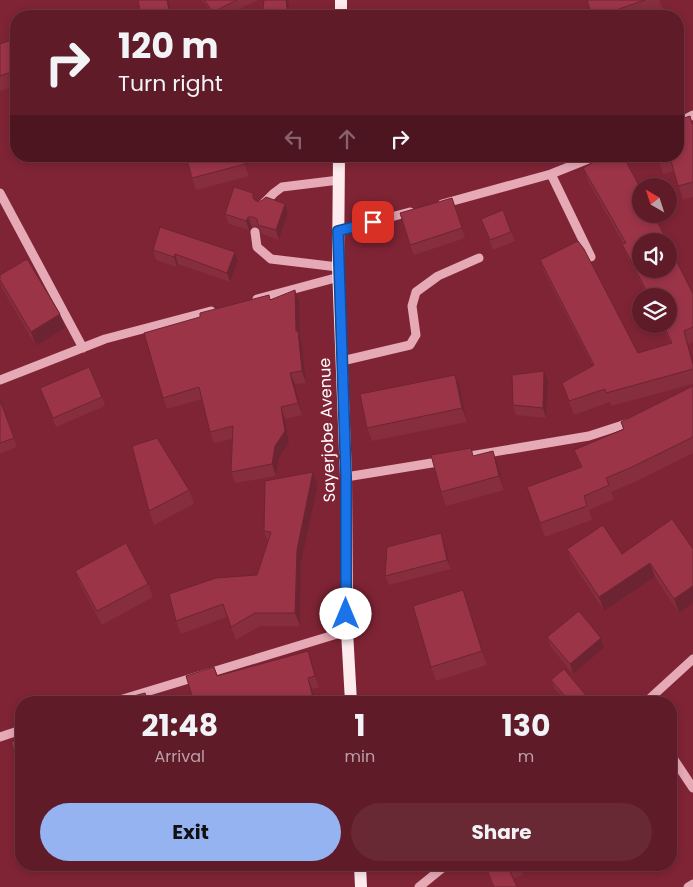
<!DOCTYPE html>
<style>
:root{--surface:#5f1b28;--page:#682834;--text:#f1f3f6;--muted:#baa1a8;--line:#733945;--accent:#95b2f1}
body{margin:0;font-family:Poppins,sans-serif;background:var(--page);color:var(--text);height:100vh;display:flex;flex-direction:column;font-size:19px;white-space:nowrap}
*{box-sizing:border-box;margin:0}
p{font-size:16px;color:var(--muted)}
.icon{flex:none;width:28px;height:28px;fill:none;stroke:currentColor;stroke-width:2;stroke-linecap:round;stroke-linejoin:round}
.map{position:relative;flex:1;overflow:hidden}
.side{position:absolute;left:15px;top:696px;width:662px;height:175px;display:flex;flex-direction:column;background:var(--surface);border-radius:20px;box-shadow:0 2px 8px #0003,0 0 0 1px var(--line)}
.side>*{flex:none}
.banner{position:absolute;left:10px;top:10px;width:674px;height:152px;border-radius:20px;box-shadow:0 2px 8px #0003,0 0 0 1px var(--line);background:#5f1b28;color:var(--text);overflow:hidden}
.needle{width:32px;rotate:321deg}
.fabs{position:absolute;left:632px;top:178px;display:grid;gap:10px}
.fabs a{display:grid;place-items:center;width:45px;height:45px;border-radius:50%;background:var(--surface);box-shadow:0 2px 8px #0003,0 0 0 1px var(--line);font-size:25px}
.pin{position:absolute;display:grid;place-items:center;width:42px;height:42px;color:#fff;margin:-21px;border-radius:10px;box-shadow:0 2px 8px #0006}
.me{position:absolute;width:55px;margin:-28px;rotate:0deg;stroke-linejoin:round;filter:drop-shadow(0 0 4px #0008)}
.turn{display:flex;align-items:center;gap:18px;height:105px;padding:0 25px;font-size:22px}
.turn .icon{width:65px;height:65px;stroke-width:2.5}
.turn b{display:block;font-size:35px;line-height:42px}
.lanes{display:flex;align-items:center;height:48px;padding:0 25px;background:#0003;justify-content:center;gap:25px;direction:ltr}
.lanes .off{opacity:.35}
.eta{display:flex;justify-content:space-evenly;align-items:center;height:85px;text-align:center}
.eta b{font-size:30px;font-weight:700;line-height:35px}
.primary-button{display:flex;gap:10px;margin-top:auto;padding:10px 25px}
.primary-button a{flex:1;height:58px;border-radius:30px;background:var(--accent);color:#111;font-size:20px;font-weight:700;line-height:58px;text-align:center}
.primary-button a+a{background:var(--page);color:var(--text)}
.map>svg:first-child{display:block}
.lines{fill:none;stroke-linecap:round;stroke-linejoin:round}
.minor{stroke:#e6a9b6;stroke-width:9}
.major{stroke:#fdebed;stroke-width:12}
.wall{fill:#862d3e}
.shaded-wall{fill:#6d2432}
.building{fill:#9c3448;stroke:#6d2432}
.route-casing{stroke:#114b97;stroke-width:12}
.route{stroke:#1a73e8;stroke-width:9}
.labels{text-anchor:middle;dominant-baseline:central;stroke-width:5;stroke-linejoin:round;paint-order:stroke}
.street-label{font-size:16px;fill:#fff;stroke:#7f2435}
</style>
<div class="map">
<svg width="693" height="887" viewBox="0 0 693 887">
<rect width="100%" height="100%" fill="#7f2435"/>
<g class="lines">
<path class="minor" d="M678,123L693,115
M551,174L591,257
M0,193L83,348
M442,204L551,174L596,156
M262,205L274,193L282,187L339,180
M338,231L410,212
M255,232L257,247L271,259L338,267
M257,299L339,277
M342,361L410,345L416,335L412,306L416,292L438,276L479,258
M0,380L105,339L211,311
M464,457L589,436L632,422
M346,477L444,461
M113,702L347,631
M646,702L693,659
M0,737L21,730
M671,755L693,788
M419,887L446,865
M688,887L693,884"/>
<path class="major" d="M341,16V0
M339,156L338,267L346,477L347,631L351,702
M360,865L361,887"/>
</g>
<path class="wall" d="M202,0H258L224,16H213Z
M587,0H659L663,9L643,16H592Z
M0,44H16V86L0,91Z
M690,116L693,124V197L683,200L674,171L663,174L657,156Z
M244,156L249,176L196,190L192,178Z
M583,168L655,214L660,228L693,294V342L688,344L693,361V384L611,406L610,402L574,415L562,383L593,366L545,274L540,260L638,353L671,344L661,324H669V296H647L627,257L622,244L623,243L588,181Z
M452,198L465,238L414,255L410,245Z
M255,200L256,201L285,204L288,213L279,240L262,234L259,228L257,226L252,227L249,230L229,224L225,214Z
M503,210L515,241L493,250L481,219Z
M153,250L235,252L238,261L230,282L178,264L177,267L156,260Z
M0,275L65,328L36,346L3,290L0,283Z
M270,299L299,301L300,337L302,343L306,383L295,384L302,415L285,419L289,443L279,458L276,476L235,483L231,472L232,439L214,443L210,432L202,399L167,409L163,398Z
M548,381L546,418L516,415L513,405Z
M693,386V453L637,481L611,492L614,499L589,510L592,520L545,537L540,523L581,468L574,450L623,429L621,422Z
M40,388L102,397L105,406L56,427Z
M460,388L467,422L372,441L367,428Z
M0,400L17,447L0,454Z
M498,465L504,490L446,506L441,492Z
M318,485L301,563L300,626H260L236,640L227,617L181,634L176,621L257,575L268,542L264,531Z
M189,490L194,504L154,525L149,511Z
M444,542L451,569L389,585L385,576Z
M567,549L622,554L693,549V603L679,613L655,577L604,611L572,562Z
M75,571L148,584L153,597L102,625L80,584Z
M463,590L468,604L487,665L436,681L431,667Z
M547,637L604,648L573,674L551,647Z
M312,662L319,687L312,689L315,702H194L214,667L218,676Z
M551,680L589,699L590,702H566L555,689Z
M484,865H520L523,875L513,879L517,887H493Z"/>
<path class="shaded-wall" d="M167,0H168L172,16H170Z
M286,0H288L290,16H286Z
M243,156H244L249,176L245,164Z
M285,204L288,213L279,240L276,230Z
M248,217L252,227L249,230L246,221Z
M235,252L238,261L230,282L227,273Z
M175,254L178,264L177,267L174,257Z
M295,290L299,301L300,337L302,343L306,383L302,371L296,331Z
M60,314L65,328L36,346L31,332Z
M684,331L688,344L693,361V365Z
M544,371L548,381L546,418L543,408Z
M290,373L295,384L302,415L298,403Z
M455,375L460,388L467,422L462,408Z
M281,407L285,419L289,443L279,458L276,476L272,464Z
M493,451L498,465L504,490L499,476Z
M313,472L318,485L301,563L300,626L295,613L297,550Z
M441,533L444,542L451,569L447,560Z
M650,563L655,577L604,611L599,597Z
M693,586V603L679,613L674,599Z
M463,590L468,604L487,665L482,651Z
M601,638L604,648L573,674L570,664Z
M308,651L312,662L319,687L315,676Z
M308,678L312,689L315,702H314Z"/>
<path class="building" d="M138,0H167L170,15L165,16H141Z
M204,0H237L213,12Z
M264,0H286L287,8L286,16H262Z
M587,0H645L599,16H592Z
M14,39L16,45V70L0,76V44Z
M690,116L692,124H693V182L678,186L670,157L658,161L657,156H678V120Z
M186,156H243L245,164L192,178Z
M604,156H623L641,189V214H655L654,215L667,241H641V269H669V246L693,294V327L684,331L693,365V369L606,393L605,389L569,401L562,383L594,365L540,260L578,241L584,249L638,353L672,343L663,324H669V296H649L622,244L626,243L583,168Z
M234,187L253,193V198L256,201H261L266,197L285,204L276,230L258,225L257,219L253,217H248L246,221L225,214Z
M452,198L462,228L410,245L400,213Z
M503,210L511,232L490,240L481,219Z
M160,227L235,252L227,273L175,254L174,257L153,250Z
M27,259L60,314L31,332L0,280V275Z
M295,290L296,331H298L302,371L290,373L298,403L281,407L285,431L275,446L272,464L231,472L233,426L210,432L199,387L163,398L144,333L200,317V313L269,295L270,300Z
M89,367L102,397L53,418L40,388Z
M544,371L543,408L513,405L512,375Z
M455,375L462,408L367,428L360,394Z
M693,386V437L632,467L606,478L609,485L584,496L587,506L540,523L527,487L582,467L574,450L624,429L621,422Z
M0,400L14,438L0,443Z
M157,438L189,490L149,511L132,446Z
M471,448L473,456L493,451L499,476L441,492L431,455Z
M313,472L297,550L295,613H255L231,627L223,604L176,621L169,594L216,578L257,575L271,532L264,531L265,481Z
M672,519L693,549V586L674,599L650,563L599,597L567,549L603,525L622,554Z
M441,533L447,560L385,576L387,547Z
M126,543L148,584L97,611L75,571Z
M463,590L482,651L431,667L413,606Z
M579,611L601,638L570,664L547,637Z
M308,651L315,676L308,678L314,702H194L186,676L214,667L217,676Z
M564,669L589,699L585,702H570L551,680Z
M145,693L148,702H94L114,696L115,701Z
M21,738V774L11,742Z
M485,865H514L508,867L517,887H494Z"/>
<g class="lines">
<defs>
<path id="route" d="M346,614V477L338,231L373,222"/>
</defs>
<use href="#route" class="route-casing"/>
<use href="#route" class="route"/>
</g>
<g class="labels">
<g class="street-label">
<text transform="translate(327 430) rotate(-92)">Sayerjobe Avenue</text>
</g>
</g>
</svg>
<div class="fabs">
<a><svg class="needle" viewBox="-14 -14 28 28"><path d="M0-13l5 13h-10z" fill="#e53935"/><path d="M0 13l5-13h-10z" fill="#baa1a8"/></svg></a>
<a><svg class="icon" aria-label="sound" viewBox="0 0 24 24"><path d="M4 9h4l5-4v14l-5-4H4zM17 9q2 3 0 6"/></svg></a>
<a><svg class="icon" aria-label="layers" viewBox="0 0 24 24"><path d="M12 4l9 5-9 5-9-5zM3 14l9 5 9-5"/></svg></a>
</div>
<div class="pin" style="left:373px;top:222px;background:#d93025"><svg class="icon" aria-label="arrive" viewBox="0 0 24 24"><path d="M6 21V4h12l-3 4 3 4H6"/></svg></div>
<svg class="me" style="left:346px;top:614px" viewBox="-20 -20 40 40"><circle r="19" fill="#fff"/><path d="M0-13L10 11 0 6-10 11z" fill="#1a73e8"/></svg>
<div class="banner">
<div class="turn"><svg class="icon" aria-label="right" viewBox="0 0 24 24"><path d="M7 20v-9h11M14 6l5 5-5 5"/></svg><div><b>120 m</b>Turn right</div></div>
<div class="lanes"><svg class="icon off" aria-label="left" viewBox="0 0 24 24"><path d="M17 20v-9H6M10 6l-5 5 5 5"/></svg><svg class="icon off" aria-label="ahead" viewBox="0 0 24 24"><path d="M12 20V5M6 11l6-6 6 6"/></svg><svg class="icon" aria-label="right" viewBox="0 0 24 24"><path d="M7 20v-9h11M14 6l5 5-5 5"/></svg></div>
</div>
<section class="side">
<div class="eta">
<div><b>21:48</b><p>Arrival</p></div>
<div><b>1</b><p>min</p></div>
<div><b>130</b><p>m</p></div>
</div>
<div class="primary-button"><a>Exit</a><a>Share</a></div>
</section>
</div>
